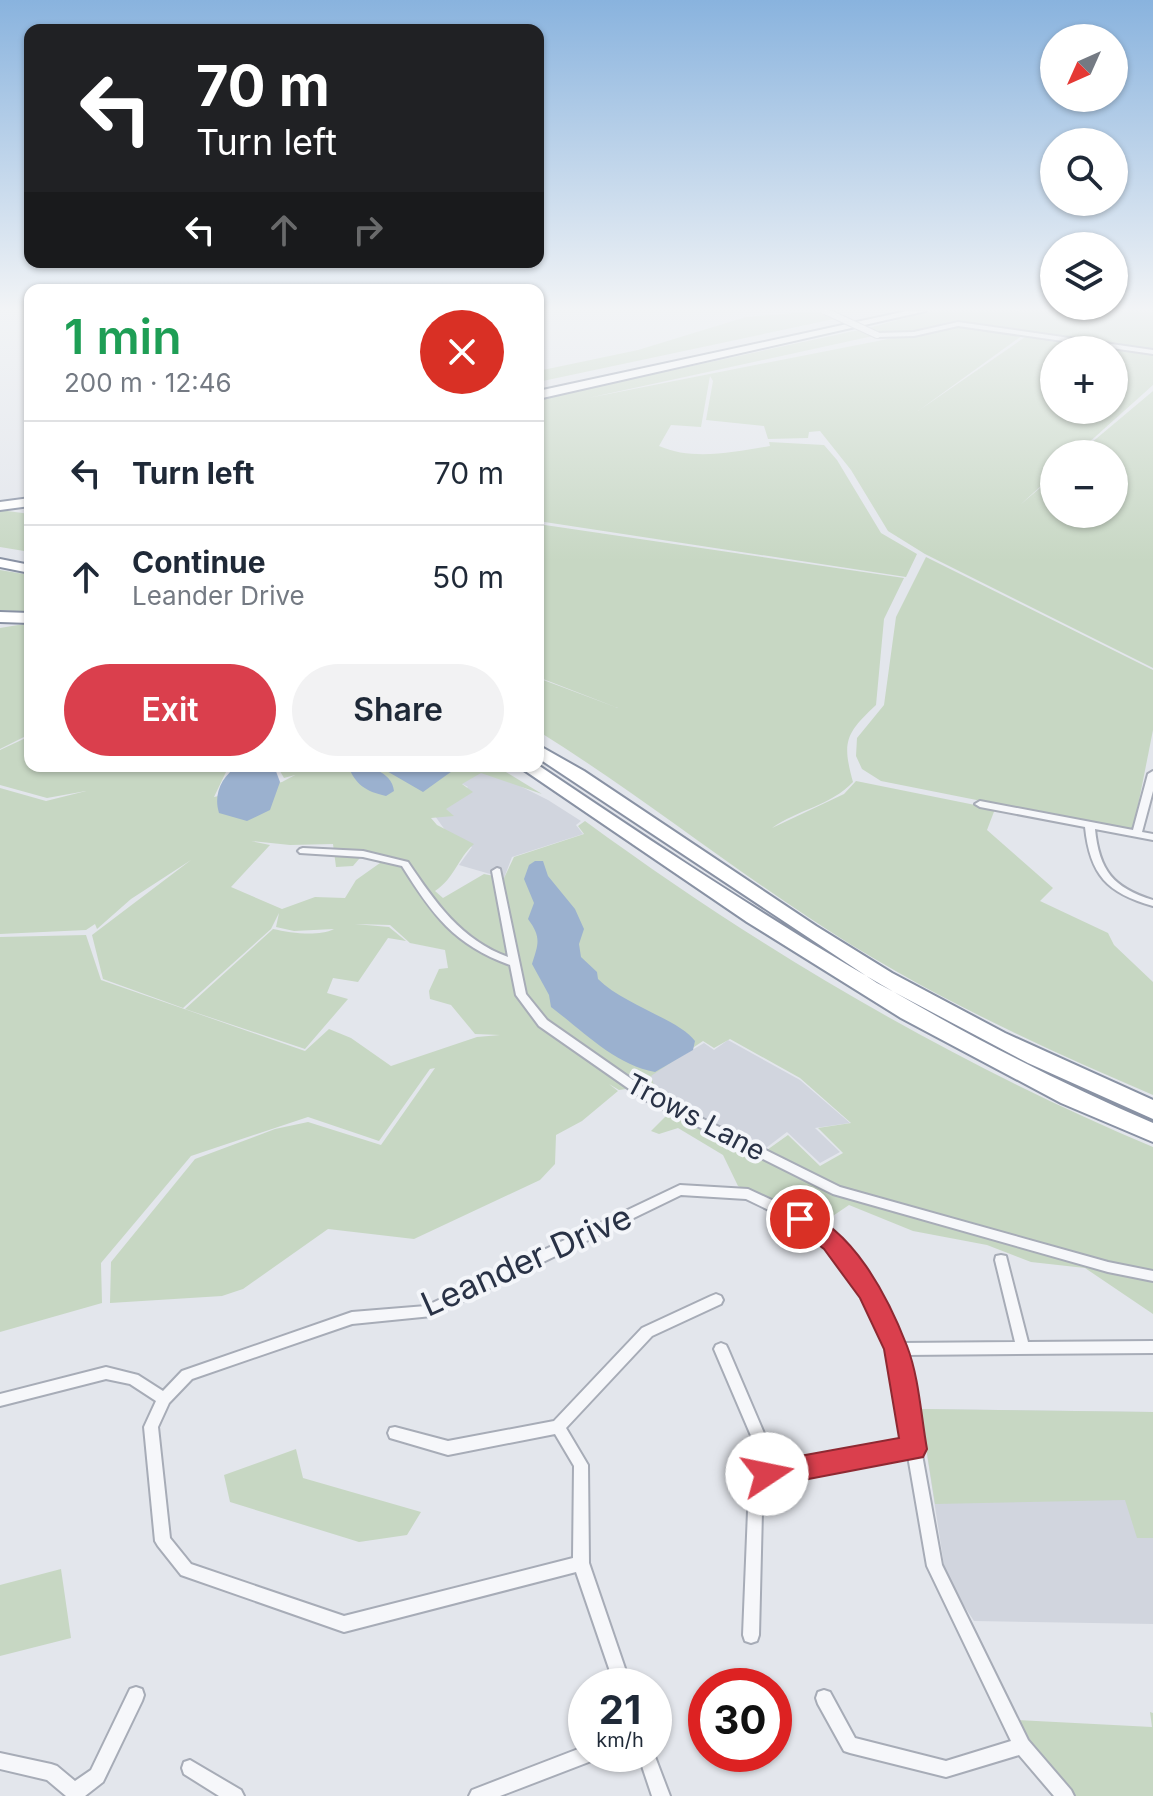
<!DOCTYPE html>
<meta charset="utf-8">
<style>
:root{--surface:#fff;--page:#f2f2f3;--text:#1f2937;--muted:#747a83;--line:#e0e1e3;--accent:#da3f4d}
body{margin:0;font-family:Inter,sans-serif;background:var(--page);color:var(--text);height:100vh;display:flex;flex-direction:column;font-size:30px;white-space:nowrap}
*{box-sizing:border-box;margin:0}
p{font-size:26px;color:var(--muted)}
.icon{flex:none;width:44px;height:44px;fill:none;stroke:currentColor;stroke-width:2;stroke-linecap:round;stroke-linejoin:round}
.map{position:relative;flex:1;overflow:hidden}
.sheet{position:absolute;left:24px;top:284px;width:520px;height:488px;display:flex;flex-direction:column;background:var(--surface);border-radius:16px;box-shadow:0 2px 6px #0004}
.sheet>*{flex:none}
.guide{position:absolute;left:24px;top:24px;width:520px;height:244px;border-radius:16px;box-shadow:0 2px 6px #0004;background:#202124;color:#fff;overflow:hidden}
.needle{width:52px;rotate:225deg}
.tools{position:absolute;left:1040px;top:24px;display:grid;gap:16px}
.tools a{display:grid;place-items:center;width:88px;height:88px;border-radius:50%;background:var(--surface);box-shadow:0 2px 6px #0004;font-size:40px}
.speed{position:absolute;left:568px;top:1668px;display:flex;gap:16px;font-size:40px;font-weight:700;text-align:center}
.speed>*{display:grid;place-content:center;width:104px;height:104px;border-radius:50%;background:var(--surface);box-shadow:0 2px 6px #0004;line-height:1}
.speed small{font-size:20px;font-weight:400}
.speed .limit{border:12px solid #d22;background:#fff;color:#111}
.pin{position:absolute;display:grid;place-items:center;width:68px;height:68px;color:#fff;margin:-34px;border:4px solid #fff;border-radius:50%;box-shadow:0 2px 8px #0007}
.me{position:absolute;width:88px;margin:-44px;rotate:79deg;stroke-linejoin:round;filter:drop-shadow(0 0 6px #0008)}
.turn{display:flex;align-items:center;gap:28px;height:168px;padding:0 40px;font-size:36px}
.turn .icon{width:104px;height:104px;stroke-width:2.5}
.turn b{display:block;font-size:56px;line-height:68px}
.lanes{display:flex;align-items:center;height:76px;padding:0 40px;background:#0003;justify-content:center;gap:40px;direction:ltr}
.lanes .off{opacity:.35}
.round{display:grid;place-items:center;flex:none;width:84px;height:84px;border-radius:42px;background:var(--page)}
.overview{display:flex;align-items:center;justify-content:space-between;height:136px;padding:0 40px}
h1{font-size:48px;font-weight:600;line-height:60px;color:#1e9e55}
.action{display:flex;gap:16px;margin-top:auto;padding:16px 40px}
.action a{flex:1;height:92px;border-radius:48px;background:var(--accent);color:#fff;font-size:32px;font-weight:600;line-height:92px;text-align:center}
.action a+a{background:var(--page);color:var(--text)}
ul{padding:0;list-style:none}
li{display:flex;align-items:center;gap:24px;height:104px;padding:0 40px;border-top:2px solid var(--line)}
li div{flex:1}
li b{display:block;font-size:30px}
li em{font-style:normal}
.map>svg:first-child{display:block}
.built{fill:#d1d5de}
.green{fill:#c7d7c3;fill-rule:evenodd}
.water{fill:#9bb1cf}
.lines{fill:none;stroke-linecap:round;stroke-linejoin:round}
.minor-casing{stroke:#a7acb7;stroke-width:4}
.motorway-casing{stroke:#8992a4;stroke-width:4}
.minor{fill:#f6f7fa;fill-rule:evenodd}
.motorway{fill:#fff;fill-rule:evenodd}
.minor-bridge-casing{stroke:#a7acb7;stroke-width:8;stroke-linecap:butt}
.minor-bridge{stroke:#f6f7fa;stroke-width:6}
.route{fill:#da3f4d;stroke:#8e2932;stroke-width:2}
.labels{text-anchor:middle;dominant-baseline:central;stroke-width:8;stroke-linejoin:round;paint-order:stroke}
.street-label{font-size:28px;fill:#293246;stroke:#f3f5f9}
.near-street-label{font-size:34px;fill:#293246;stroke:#f3f5f9}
</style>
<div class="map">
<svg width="1153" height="1796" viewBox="0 0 1153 1796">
<rect width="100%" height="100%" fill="#e3e6ec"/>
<path class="built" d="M480,766L548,800L581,821L576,825L583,834L512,857L504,878L459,865L472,847L445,830L435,816L468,787L457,781Z
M728,1040L800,1080L850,1123L815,1128L840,1152L820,1163L787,1132L766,1148L696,1117L636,1083L704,1043L714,1050Z
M920,1409L1153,1412V1624L974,1621L946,1578Z"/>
<path class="green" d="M817,311L834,319L538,382V371L638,350L746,317Z
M930,311H1153V351L952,321L908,333L883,335L869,328Z
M959,325L1023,335L918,411L1028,335L1153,354V385L1076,454H1054V474L1020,505L1054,476V514H1114V454H1078L1153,391V668L925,554L888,531L851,470L820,431L809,432L808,438L768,439L764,426L706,420L713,381L710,376L701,427L671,425L659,446C693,461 734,452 770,446L769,442L824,445L837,460L881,533L917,554L906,577L538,521V399L859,330L873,336L588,398ZM1054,350H1114V410H1054Z
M0,510L30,514V552L0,547Z
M538,524L904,578L884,619L876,705C845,734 842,742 853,782C832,805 797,810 772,828L844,794L856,781L995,809L987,830L1053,888L1040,901L1108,933L1114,945L1153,982V1095C1034,1044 917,990 808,917C717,857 631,789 538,731V678L618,708L538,677Z
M926,557L1153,670V730L1133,831L881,781L862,769L856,756L857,738L884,705L896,617Z
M0,570L30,575V612L0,610Z
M30,623V734L0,749V628Z
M30,736V766H236L226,772L214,797L282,782L295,775L284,778L277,766H496L542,794L481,773L462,784L473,792L446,809L454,816L431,818L437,825L474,844C457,859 455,878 435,891L443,898L484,874L504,878L514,857L584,834L578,826L585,821C761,950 951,1062 1153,1147V1314L1085,1268L1031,1262L987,1245L913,1231L849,1205L818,1226L738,1186L723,1155L678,1128L659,1134L651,1131L672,1110L767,1150L788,1135L820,1166L843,1153L818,1128L851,1123L800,1078L730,1039L714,1048L703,1041L651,1076L654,1085L619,1090L609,1084L618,1091L582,1121L556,1135L555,1164L540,1180L414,1239L328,1229L243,1289L222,1296L110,1303L111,1262L195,1159L275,1129L308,1122L381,1145L435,1068L430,1069L379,1141L308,1117L191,1156L101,1263L102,1303L0,1332V937L86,935L101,980L305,1051L329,1029L351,1038L391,1066L477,1037L500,1035L475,1034L451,1005L430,999L429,991L439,969L448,968L445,950L410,943L390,925L355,924L389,927L406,941L388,938L358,982L333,978L327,993L348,999L305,1049L185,1009L273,929C291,933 318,937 334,929L294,931L276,927L279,913L271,929L183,1008L103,979L92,935L191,860L131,899L97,929L95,924L86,930L0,934V788L46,801L86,791L47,798L0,785V750ZM251,841L290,845L333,844L336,867L353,866L365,852L375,853L380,863L356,880L345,898L315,897L282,909L231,887L270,845Z
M920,1409L1153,1412V1538H1137L1125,1500L935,1504Z
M296,1449L303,1478L421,1512L407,1535L359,1542L230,1502L224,1475Z
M61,1569L71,1638L0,1656V1585Z
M1150,1712L1153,1713V1796H1073L1025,1742L1017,1720L1152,1727Z"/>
<path class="water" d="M238,766H274L280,782L270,810L247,821L219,813C213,794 222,776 238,766Z
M348,766C366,766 392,770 394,791L386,796C365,791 356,785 348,766Z
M378,766H449L455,769L423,792Z
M535,861H543L548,876L575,909L584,929L579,944L581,957L597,972L598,979C624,1005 680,1020 695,1041L693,1050L655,1072C615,1065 583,1031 551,1007L549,995L532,964C538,944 542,938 528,919L534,903L524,879L529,865Z"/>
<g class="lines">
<defs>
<path id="minor" d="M958,322L1153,350V354L958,326L914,336L877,337L874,335L877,333L914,332Z
M1153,771V791L1142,832L1153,834V840L1095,829C1099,870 1113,888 1153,900V906C1107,893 1090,875 1085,827L980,807L975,804L980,801L1133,830L1148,774Z
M303,848L363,851L408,862C435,902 461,940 508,957L492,871L497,868L500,869L526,994L547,1020L653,1094L840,1187L1108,1262L1153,1271V1281L1108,1272L833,1194L645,1100L539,1026L516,995L510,965C454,945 432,914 402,866L363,857L300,853L298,851L300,849Z
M680,1185L748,1189L804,1215L837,1239L874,1288L900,1343L1015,1342L995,1260L996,1256L1001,1255L1006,1256L1007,1260L1028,1342L1153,1341V1353L904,1355L942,1565L1028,1740L1071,1790L1074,1796H1054L1019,1755L946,1777L850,1753L844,1751L818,1704L816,1698L818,1692L824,1690L830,1692L855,1738L946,1761L1011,1741L927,1566L908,1456L881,1458L772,1480L762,1511L759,1635L757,1641L751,1643L745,1641L743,1635L748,1511L760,1474L755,1445L714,1349L716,1345L721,1343L726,1345L728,1349L769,1445L773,1466L881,1444L906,1443L889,1349L864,1296L829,1247L796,1223L746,1199L681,1195L432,1316L352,1324L192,1379L169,1403L158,1427L170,1538L191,1564L344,1616L573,1558L574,1466L555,1434L448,1455L390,1438L388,1433L390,1428L395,1427L448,1441L554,1421L642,1328L711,1296L716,1294L721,1296L723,1300L721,1304L652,1336L566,1428L588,1465L589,1563L631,1686H615L576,1572L344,1632L181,1575L158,1546L155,1541L144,1427L156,1401L130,1384L106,1379L0,1406V1394L106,1367L138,1375L163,1391L182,1371L352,1312L426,1306Z
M136,1687L142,1689L144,1695L142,1701L103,1782L85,1796H66L47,1780L0,1769V1753L51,1764L57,1766L75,1781L91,1770L130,1689Z
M586,1746V1754H596L594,1760L500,1796H469L472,1790Z
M654,1753V1754L670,1796H652L638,1754Z
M190,1760L241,1790L244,1796H219L184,1774L182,1768L184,1762Z"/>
<path id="motorway" d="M907,311H926L538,399V391Z
M30,498V506L0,510V502Z
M0,559L30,565V573L0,567Z
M0,612L30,613V623L0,622Z
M538,745L584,771L816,926L892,973L1005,1033L1153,1100V1119L1028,1063L877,983L538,758Z
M538,765C736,898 933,1029 1153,1123V1142L1061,1103L901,1018L747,922L518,766Z"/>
</defs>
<use href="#minor" class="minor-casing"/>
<use href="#motorway" class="motorway-casing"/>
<use href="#minor" class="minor"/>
<use href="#motorway" class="motorway"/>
<defs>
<path id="minor-bridge" d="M825,311L877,335"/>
</defs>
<use href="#minor-bridge" class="minor-bridge-casing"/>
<use href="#minor-bridge" class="minor-bridge"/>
</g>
<linearGradient id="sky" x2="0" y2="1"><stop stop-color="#89b3de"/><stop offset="0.55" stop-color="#f2f4f6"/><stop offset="1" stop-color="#f2f4f6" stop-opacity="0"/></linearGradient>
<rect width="1153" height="562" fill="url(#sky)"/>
<path class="route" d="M800,1210C853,1228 888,1297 907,1346C919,1377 921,1416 927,1449L923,1457L767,1487L757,1483L754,1474L757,1466L767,1462L899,1438L884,1349L860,1298L824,1249L792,1225L788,1219L792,1213Z"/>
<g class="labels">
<g class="street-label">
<text transform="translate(696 1117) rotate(28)">Trows Lane</text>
</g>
<g class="near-street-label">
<text transform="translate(526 1260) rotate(-24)">Leander Drive</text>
</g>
</g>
</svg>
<div class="tools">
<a><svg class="needle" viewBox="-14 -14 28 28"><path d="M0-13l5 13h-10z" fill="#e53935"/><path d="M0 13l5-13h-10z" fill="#747a83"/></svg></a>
<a><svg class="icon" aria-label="search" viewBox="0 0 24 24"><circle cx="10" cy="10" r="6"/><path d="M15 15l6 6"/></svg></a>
<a><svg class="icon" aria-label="layers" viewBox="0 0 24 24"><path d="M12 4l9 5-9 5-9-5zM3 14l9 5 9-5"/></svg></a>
<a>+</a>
<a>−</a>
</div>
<div class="speed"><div>21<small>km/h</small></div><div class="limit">30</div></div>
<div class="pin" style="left:800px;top:1219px;background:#d93025"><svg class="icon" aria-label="arrive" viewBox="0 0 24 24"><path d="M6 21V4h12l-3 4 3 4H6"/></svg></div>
<svg class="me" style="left:767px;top:1474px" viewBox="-20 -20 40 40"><circle r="19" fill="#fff"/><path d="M0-13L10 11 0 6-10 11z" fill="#da3f4d"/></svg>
<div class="guide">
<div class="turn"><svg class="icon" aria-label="left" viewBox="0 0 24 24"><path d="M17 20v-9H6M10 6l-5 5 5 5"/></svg><div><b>70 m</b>Turn left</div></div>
<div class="lanes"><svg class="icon" aria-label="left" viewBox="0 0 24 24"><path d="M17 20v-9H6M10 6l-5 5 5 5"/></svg><svg class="icon off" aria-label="ahead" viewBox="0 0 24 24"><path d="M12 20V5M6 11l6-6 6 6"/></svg><svg class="icon off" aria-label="right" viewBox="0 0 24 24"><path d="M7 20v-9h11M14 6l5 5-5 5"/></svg></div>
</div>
<section class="sheet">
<div class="overview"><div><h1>1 min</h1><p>200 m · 12:46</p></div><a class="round" style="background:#d93025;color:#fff"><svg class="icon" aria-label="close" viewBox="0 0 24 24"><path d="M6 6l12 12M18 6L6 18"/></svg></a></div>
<ul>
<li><svg class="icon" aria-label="left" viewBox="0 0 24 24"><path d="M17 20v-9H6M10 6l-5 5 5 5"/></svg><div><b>Turn left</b></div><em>70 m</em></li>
<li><svg class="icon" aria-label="ahead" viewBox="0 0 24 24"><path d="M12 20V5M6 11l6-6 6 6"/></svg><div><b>Continue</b><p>Leander Drive</p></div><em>50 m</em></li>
</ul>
<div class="action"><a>Exit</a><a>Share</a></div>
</section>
</div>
